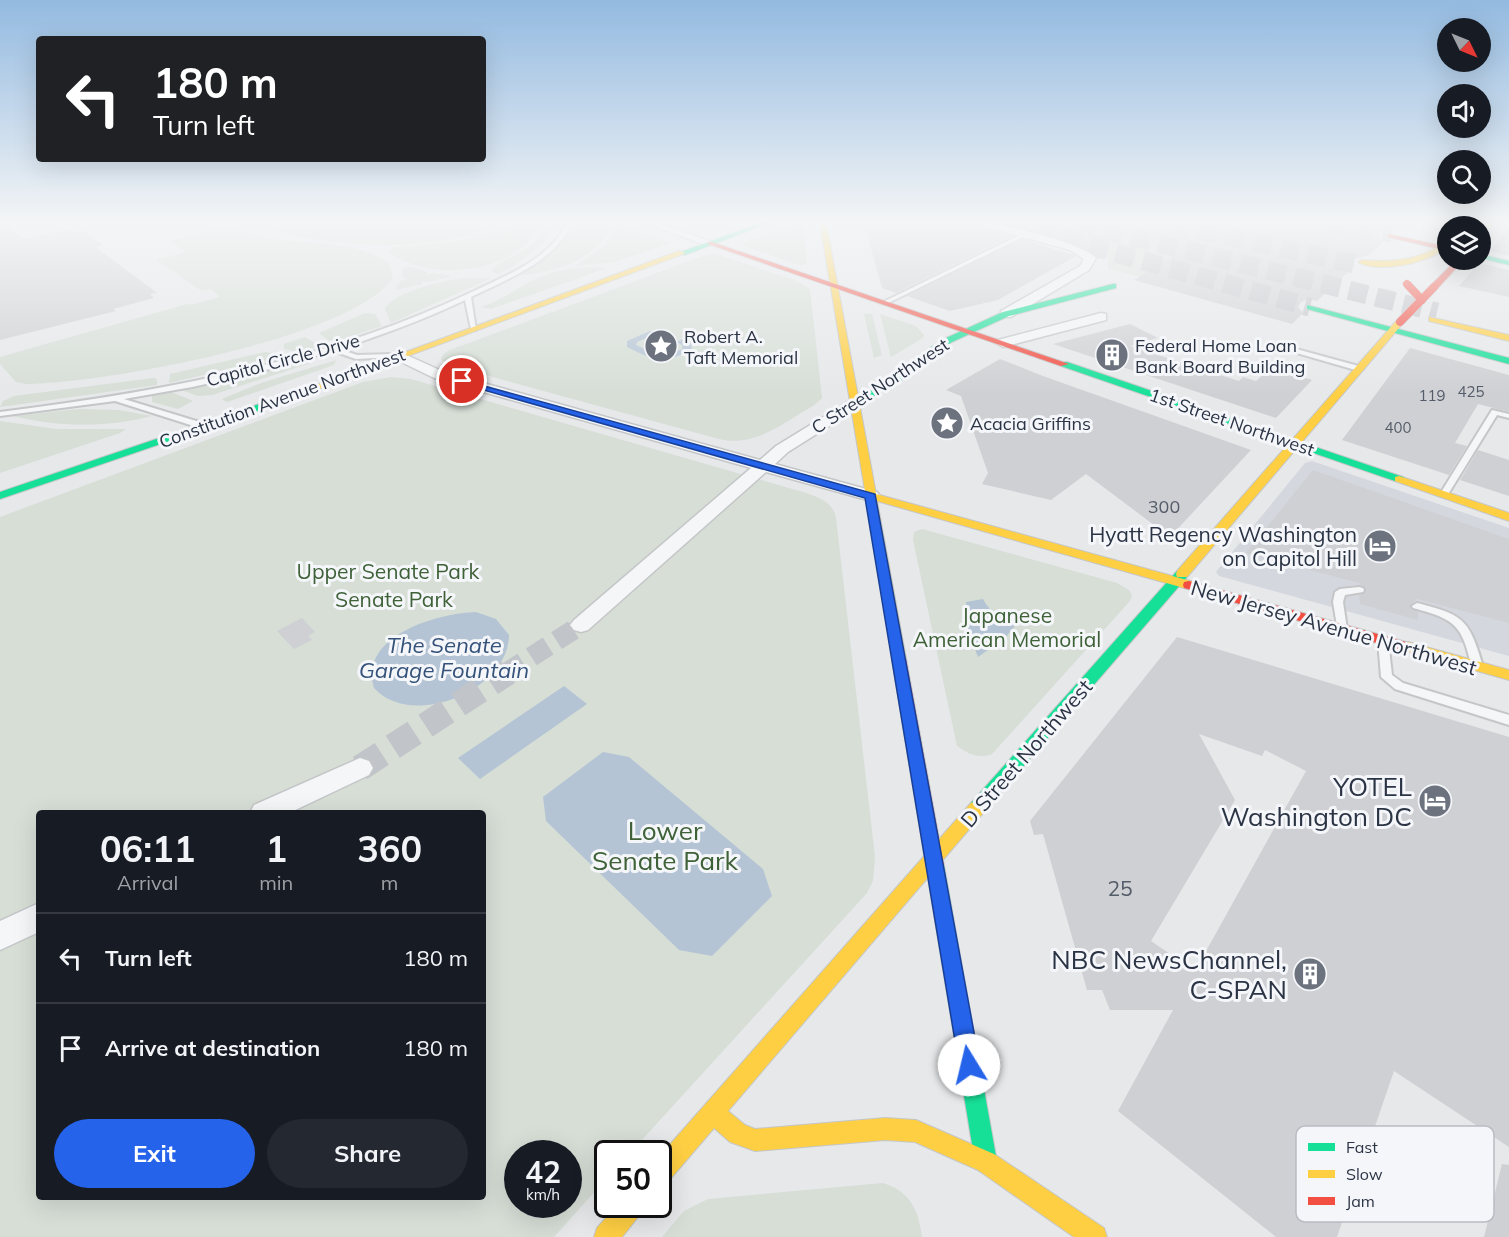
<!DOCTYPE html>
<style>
:root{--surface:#171b24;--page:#242831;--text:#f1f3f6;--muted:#9ea1a6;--line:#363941;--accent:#2563eb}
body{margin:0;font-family:Mulish,sans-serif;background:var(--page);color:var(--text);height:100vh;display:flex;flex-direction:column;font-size:22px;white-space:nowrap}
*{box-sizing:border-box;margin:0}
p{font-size:20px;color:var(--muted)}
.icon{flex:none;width:33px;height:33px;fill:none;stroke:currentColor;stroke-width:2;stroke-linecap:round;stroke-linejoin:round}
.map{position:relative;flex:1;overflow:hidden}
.sheet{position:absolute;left:36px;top:810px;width:450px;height:390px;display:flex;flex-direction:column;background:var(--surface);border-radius:6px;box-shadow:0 6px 24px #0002}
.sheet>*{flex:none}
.banner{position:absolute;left:36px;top:36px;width:450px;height:126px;border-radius:6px;box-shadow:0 6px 24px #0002;background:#202124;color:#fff;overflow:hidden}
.needle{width:39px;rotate:133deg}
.fabs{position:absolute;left:1437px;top:18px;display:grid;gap:12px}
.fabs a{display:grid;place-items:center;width:54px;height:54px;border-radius:50%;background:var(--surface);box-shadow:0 6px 24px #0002;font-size:30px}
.speed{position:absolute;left:504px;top:1140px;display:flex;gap:12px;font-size:30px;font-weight:700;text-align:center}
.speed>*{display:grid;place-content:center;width:78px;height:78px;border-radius:50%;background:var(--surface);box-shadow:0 6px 24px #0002;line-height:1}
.speed small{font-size:15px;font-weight:400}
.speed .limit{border:3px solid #111;border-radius:9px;background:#fff;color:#111}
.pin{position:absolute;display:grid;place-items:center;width:51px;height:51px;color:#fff;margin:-26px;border:3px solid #fff;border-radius:50%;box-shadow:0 2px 6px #0007}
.me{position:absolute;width:66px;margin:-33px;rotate:351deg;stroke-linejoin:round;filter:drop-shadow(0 0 4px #0008)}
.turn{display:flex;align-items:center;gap:21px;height:126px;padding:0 18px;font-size:27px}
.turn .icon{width:78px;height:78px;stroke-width:2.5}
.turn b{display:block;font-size:42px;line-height:51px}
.eta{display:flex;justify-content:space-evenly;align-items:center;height:102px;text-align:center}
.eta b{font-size:36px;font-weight:700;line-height:42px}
.primary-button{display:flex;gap:12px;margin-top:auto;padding:12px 18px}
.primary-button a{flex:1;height:69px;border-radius:36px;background:var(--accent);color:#fff;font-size:24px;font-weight:700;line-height:69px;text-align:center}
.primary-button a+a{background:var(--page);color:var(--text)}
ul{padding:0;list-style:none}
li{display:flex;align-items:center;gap:18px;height:90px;padding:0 18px;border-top:2px solid var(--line)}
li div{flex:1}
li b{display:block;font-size:22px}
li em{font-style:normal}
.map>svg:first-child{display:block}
.built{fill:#d4d7dd}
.green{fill:#d6ded6;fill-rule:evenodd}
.water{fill:#b4c4d5}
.building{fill:#ced0d3;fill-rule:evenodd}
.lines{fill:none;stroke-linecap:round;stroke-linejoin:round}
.street-tunnel-far1{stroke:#c1c4c9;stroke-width:20;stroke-dasharray:20 10;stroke-linecap:butt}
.street-tunnel{stroke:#c1c4c9;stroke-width:26;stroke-dasharray:26 13;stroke-linecap:butt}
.primary-tunnel{stroke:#c1c4c9;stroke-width:19;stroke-dasharray:19 9;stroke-linecap:butt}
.highway-tunnel{stroke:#c1c4c9;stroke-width:19;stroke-dasharray:19 9;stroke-linecap:butt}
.lane-casing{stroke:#c4c6c8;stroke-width:4}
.street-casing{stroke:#c4c6c8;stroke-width:3}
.fast-casing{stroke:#c4c6c8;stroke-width:2}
.slow-casing{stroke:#c4c6c8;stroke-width:2}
.jam-casing{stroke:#c4c6c8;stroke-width:2}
.lane{fill:#f5f6f7;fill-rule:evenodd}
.street{fill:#f5f6f7;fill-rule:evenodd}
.fast{fill:#16e098;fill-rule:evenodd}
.slow{fill:#ffcf43;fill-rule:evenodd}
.jam{fill:#f24e42;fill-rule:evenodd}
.jam-bridge-casing{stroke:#c4c6c8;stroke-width:9;stroke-linecap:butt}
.jam-bridge{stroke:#f24e42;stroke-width:8}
.route{fill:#2563eb;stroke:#184099;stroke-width:1.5}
.labels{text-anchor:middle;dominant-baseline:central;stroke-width:6;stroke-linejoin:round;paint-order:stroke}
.far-number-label{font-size:15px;fill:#545c69}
.far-poi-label{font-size:18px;fill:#2b3445;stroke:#f4f6f9;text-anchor:start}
.far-street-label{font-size:18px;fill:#2b3445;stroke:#f4f6f9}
.number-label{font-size:18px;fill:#545c69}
.poi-label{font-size:21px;fill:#2b3445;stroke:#f4f6f9;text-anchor:end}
.park-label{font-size:21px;fill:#3f6138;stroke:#f4f6f9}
.street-label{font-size:21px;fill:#2b3445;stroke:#f4f6f9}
.near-number-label{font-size:21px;fill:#545c69}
.water-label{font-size:22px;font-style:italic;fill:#34527a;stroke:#f4f6f9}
.near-poi-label{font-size:26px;fill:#2b3445;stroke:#f4f6f9;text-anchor:end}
.near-park-label{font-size:26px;fill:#3f6138;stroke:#f4f6f9}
.key{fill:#f4f6f9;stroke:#b8bcc3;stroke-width:1.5}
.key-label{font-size:16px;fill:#2b3445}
</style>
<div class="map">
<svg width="1509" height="1237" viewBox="0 0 1509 1237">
<rect width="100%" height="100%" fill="#e6e8ea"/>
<path class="built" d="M1312,461L1509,528V656L1219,576L1216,572L1305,463Z"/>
<path class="green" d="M274,223H504C431,256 334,247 258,228Z
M517,223H539C520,275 427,283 388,251L396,247L460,241Z
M548,223H555C545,247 521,262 499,274L491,272C502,254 535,255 548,223Z
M572,223H607L608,233C590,263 546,275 514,275L556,247Z
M617,224L671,243L615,262L576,266L605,245Z
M794,224H803L807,264L799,265L743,246L746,242Z
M231,226C277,252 346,232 388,263L393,278C351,339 100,384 25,384L16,382L0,364V357L187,304L190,305L220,297L210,289L202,291L156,260L186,252L169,241Z
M1112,233L1180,251L1140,277L1108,268V259L1088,247Z
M716,254L794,280L810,289L822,398L813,406C784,422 755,448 719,439L460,368L441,360L443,354L450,350L705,255Z
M410,267L428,272L425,275L433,273L452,276L428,282L421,281L422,284L395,290L401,280L411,279L402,277L403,269Z
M607,268L491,309L481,307C500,301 514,290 532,281C553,270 583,265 607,268Z
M464,278H492L391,323L385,309C396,290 444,281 464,278Z
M365,313L375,314L382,326L337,341L328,340L319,333Z
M864,314H872L882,355L874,358Z
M880,314L916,326L924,335L923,338L891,357Z
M305,337L317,344L314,348L301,352L284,349V344Z
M265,352L289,355L169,383L170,374Z
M336,360L334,365L227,402L222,399L261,383Z
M302,361L311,363L212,395L198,396L179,389Z
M391,377L411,379L782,486C800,492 833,496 836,518L875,857L873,881L867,893L630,1153L608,1154L607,1178L554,1237H0V517L363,382ZM39,813H483V1197H39ZM518,1154H568V1204H518Z
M153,378L157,379V385L0,407L3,401L14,396Z
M168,391L191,400L193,401L178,409L152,402V396Z
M79,409L118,410L152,416C106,428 59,427 13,416Z
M0,421L56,429H126L120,433L0,473Z
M922,529L1117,583L1129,590L1132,595L1130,601L992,754C977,759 969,754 957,746L913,540L914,532Z
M883,1183C910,1191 919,1211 922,1237H662L684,1211L708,1199Z"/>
<path class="water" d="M650,331H664L674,335L667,338L653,335L637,342L636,345C657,355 660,358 682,349V345L676,342L683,339L691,343L692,350C662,364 656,361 627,347V341Z
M983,599C990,613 1003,620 1018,622L1005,638L978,657L968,631L966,602Z
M476,612L496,619L509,635C509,690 412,730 374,688C358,636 438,613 476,612Z
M564,686L587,704L480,779L458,758Z
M603,752L629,757L763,869L772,896L712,956L679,950L546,821L543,797Z"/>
<path class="building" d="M0,223H5L24,239L69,229L75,233L83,231L103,245L96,247L102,252L157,293L150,294L154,298L113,309L116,311L0,340Z
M864,223H971L1012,236L896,293L882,288Z
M996,223H1404L1396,230L1381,231L1379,237L1383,242L1369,255L1352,260L1354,267L1317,301L1309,299L1301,302L1298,307L1303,313L1292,324L1134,280L1180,251L1115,234L1088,250L1038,232Z
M1509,228V256L1490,251Z
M1023,239L1076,256L998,300L950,311L907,296Z
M1479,263L1509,270V297L1459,286Z
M1130,324L1158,338L1130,346L1239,381L1243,377L1256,381L1271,367L1312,380L1276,418L1053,344Z
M1410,348L1509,375V412L1478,404L1455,443L1467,446L1449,475L1342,440Z
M1000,359L1043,376L1251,450L1170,537L1086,474L1051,500L982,484L988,473L961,396L946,390Z
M1478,450L1509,460V496L1460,480Z
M1313,470L1509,539V623L1417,599L1410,605L1412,610L1418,612V620L1360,604L1359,595L1365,593L1366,589L1359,583L1246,553Z
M302,618L315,632L308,636L312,640L294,649L277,631Z
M1177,637L1509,737V1147L1394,1071L1337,1237H1276L1118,1111L1173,1010H1110L1102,990H1087L1043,834L1034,835L1030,821ZM1199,734L1262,756L1265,750L1306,771L1195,971L1151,941L1235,800Z
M1502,1164L1509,1165V1237H1484Z"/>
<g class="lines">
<path class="street-tunnel-far1" d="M506,673L581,625"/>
<path class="street-tunnel" d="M360,768L508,672"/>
<path class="primary-tunnel" d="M1327,223L1392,233"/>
<path class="highway-tunnel" d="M1008,223L1310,307
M1077,223L1437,312
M1171,224L1360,265"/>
<defs>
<path id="lane" d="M567,223H572C555,262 507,279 471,297L476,330L471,329L465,300C425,319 382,335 339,349L357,355L393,354L396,356L395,357L356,359L333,351L255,373L192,387L124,399L206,424V428H200L115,401L0,416V412C164,391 323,363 474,291C507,275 550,259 567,223Z
M1022,234L1027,235L886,304L881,303Z
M1278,344L1362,367L1363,369L1359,371L1276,347L1275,346Z
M1492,410L1509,414V418L1497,415L1447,496H1441L1440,494Z
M1359,587L1363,588L1364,590L1363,592L1345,595L1343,602L1347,629L1346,632H1338L1333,602L1335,592L1340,589Z
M1417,603C1464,615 1469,619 1483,666L1481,669H1473C1469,660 1468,650 1464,641C1456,618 1434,614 1413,608L1412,606Z
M1383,636L1388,640L1392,675L1403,683L1509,715V725L1395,689L1381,677L1378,640Z"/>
<path id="street" d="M644,223H658L715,243L706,245Z
M973,223C996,221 1080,242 1096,258L1089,270L1011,317H1001V311L1080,266L1084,259L1070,250Z
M1101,313L1106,314V320L1003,347L996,343L998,340Z
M400,352L444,372L760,460L776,446L851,400H861L864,403L861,406L788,452L775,464L877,492L880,496L871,501L766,472L588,630L581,632L574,630L570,625L574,620L751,468L434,378L395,359V353Z
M360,758L369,761L373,768L369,775L289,813H250L254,805Z
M39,903V932L0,950V921Z"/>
<path id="fast" d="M761,223H769L685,255L678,253Z
M1480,254L1509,261V265L1480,258Z
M1113,284H1116V288L1009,316L952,342L934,353L911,374L859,405L851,403L905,370L928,349L946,338L1003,312Z
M1307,305L1509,358V364L1307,309Z
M1061,362H1067L1403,477L1405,479L1403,481H1395L1061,366Z
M286,395L289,396V400L0,499V492Z
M1182,570L1187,571L1188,574L1187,577L983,813L977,815L971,813L969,808L971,803L1177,571Z
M935,858L941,860L944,866L997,1162L994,1170L986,1173L978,1170L975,1162L926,866L929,860Z"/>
<path id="slow" d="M820,223H826L876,494L1194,582L1195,585L1194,588H1184L877,501L906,659L904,663H894Z
M1488,223H1494L1480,238V231Z
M1439,246L1446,248C1428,263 1379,274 1358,262L1362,260C1390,262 1415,261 1439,246Z
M679,251L686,253L289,400L281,398Z
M1429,317L1509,335V341L1429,321Z
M1397,320L1404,322L1187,577H1177L1176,574L1177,571Z
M1399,476L1509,513V521L1395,481V477Z
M1408,642L1509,670V680L1403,650L1401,647Z
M977,801L983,803L985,808L983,813L728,1111L745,1125L755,1129L885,1118L916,1120L994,1154L1104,1228L1107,1237H1074L978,1170L915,1142L885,1140L755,1151L730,1142L714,1128L666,1184L658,1187V1158L971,803Z
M618,1204H646L642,1212L622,1237H594L597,1228Z"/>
<path id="jam" d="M1389,234L1448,247V251L1387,237Z
M708,242H712L1069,364L1061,366L708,244Z
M1456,260H1464L1437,289H1431V285Z
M1189,581L1413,644L1415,647L1408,652L1184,588L1183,585L1184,582Z
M899,654L904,655L906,659L944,866L941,872L935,874L929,872L926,866L892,659L894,655Z"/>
</defs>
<use href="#lane" class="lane-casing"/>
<use href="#street" class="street-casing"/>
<use href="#fast" class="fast-casing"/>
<use href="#slow" class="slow-casing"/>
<use href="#jam" class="jam-casing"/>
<use href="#lane" class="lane"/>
<use href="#street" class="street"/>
<use href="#fast" class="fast"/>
<use href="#slow" class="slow"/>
<use href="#jam" class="jam"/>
<defs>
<path id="jam-bridge" d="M1407,284L1422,300
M1400,322L1434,287"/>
</defs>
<use href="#jam-bridge" class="jam-bridge-casing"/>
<use href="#jam-bridge" class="jam-bridge"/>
</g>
<linearGradient id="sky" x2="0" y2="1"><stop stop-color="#93bae0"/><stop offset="0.56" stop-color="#f4f5f6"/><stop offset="1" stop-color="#f4f5f6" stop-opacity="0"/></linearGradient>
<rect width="1509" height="396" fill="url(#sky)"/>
<path class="route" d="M459,379L875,494L980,1065L977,1072L969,1075L962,1072L959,1065L865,498L459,383Z"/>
<defs>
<symbol id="sight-disc" viewBox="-11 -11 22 22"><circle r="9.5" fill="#6c737f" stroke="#f4f6f9"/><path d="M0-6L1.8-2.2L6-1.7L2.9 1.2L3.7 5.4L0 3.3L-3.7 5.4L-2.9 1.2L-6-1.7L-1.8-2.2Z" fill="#fff"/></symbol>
<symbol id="building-disc" viewBox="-11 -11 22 22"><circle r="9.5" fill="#6c737f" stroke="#f4f6f9"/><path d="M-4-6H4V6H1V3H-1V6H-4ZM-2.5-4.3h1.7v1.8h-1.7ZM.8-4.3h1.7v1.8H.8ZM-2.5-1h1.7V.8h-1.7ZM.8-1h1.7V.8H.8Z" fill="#fff"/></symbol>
<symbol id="hotel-disc" viewBox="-11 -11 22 22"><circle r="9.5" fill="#6c737f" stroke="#f4f6f9"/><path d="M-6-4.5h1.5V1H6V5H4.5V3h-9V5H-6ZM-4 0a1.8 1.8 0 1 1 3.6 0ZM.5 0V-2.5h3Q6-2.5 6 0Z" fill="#fff"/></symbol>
</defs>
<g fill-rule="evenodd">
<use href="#sight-disc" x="642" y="327" width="38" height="38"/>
<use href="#building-disc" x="1093" y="336" width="38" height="38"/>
<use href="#sight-disc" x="928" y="404" width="38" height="38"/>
<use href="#hotel-disc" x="1361" y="527" width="38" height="38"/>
<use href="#hotel-disc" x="1416" y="782" width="38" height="38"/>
<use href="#building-disc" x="1291" y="955" width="38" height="38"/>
</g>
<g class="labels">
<g class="far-number-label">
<text x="1471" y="391">425</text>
<text x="1432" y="395">119</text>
<text x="1398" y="427">400</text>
</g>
<g class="far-poi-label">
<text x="684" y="336">Robert A.<tspan x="684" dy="21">Taft Memorial</tspan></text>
<text x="1135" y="345">Federal Home Loan<tspan x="1135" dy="21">Bank Board Building</tspan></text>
<text x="970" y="423">Acacia Griffins</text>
</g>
<g class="far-street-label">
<text transform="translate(283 360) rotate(-15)">Capitol Circle Drive</text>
<text transform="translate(880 386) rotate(-33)">C Street Northwest</text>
<text transform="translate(282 398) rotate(-20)">Constitution Avenue Northwest</text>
<text transform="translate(1232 422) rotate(19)">1st Street Northwest</text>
</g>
<g class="number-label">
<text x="1164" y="506">300</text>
</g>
<g class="poi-label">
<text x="1357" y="534">Hyatt Regency Washington<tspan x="1357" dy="24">on Capitol Hill</tspan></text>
</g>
<g class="park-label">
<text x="388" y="571">Upper Senate Park</text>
<text x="394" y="599">Senate Park</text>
<text x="1007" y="615">Japanese<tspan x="1007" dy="24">American Memorial</tspan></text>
</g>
<g class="street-label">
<text transform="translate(1334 627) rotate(16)">New Jersey Avenue Northwest</text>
<text transform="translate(1026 753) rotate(-49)">D Street Northwest</text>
</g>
<g class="near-number-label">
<text x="1120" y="888">25</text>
</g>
<g class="water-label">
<text x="444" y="645">The Senate<tspan x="444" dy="25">Garage Fountain</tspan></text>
</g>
<g class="near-poi-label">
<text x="1412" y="786">YOTEL<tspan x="1412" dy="30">Washington DC</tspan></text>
<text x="1287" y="959">NBC NewsChannel,<tspan x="1287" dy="30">C-SPAN</tspan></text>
</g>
<g class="near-park-label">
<text x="665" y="830">Lower<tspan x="665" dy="30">Senate Park</tspan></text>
</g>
</g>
<rect x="1296" y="1126" width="198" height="96" rx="9" class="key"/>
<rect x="1308" y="1143" width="27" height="8" fill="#16e098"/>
<rect x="1308" y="1170" width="27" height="8" fill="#ffcf43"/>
<rect x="1308" y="1197" width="27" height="8" fill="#f24e42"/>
<g class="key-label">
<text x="1346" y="1153">Fast</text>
<text x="1346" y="1180">Slow</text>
<text x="1346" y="1207">Jam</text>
</g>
</svg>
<div class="fabs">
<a><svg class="needle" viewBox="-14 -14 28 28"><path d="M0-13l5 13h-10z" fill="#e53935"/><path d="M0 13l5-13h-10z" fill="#9ea1a6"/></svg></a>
<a><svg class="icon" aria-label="sound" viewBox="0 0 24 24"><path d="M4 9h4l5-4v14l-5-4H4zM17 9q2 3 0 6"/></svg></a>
<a><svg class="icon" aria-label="search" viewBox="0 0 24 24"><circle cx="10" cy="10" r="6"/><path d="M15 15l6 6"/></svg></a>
<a><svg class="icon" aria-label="layers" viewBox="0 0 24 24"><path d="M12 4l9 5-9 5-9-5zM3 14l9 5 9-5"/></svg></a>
</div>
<div class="speed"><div>42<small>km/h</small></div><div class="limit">50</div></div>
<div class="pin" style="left:462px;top:381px;background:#d93025"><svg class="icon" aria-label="arrive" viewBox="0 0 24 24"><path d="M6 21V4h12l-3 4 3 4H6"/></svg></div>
<svg class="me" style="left:969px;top:1065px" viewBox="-20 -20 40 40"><circle r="19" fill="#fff"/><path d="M0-13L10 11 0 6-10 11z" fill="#2563eb"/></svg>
<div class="banner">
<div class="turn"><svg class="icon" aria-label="left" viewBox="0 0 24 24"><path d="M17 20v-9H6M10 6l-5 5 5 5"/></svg><div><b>180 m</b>Turn left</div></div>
</div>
<section class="sheet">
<div class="eta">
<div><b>06:11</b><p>Arrival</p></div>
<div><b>1</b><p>min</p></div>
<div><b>360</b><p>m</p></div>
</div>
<ul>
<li><svg class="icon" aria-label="left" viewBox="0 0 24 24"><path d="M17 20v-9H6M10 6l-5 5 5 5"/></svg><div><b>Turn left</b></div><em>180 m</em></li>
<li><svg class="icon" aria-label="arrive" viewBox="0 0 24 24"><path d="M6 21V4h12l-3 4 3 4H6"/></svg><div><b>Arrive at destination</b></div><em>180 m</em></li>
</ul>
<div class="primary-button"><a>Exit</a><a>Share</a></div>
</section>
</div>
